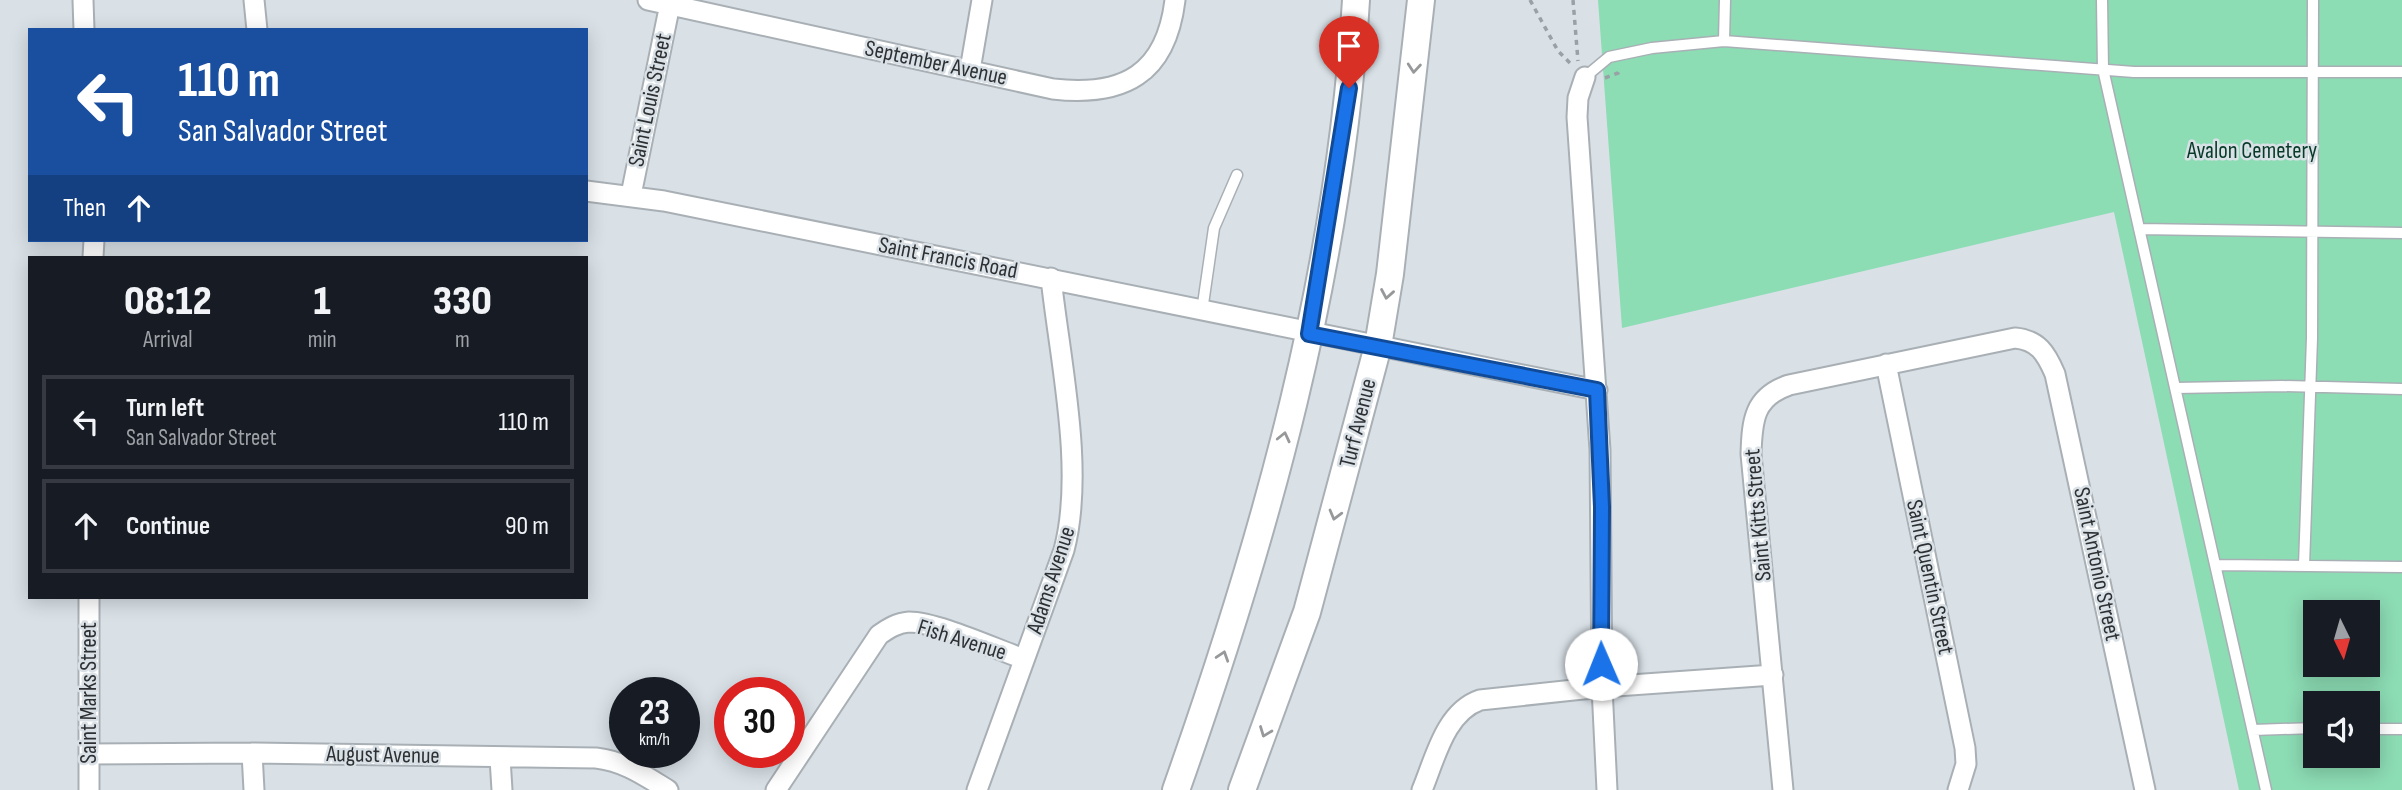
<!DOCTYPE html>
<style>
:root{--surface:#171b24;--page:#242831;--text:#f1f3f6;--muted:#9ea1a6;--line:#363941}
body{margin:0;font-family:"Sofia Sans Condensed",sans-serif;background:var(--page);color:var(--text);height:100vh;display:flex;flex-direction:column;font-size:26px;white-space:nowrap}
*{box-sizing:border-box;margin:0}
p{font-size:23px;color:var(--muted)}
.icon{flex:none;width:38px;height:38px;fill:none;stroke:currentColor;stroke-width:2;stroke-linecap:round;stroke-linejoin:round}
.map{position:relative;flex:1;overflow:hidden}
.panel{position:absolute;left:28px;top:256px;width:560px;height:343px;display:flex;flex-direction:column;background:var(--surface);border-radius:0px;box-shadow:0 4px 18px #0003}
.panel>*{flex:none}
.guide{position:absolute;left:28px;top:28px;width:560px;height:214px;border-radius:0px;box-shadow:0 4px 18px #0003;background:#1a4fa0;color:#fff;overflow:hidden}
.needle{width:46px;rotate:175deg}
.buttons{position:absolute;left:2303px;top:600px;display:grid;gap:14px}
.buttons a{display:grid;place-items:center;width:77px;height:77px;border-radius:0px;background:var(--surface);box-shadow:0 4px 18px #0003;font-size:35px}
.speed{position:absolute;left:609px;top:677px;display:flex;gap:14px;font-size:35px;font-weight:700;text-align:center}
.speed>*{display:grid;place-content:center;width:91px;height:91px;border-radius:50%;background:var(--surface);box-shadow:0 4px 18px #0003;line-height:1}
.speed small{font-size:18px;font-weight:400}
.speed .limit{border:10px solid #d22;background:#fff;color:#111}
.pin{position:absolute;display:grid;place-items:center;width:60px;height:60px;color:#fff;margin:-72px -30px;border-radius:50% 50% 50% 0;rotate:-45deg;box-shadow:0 0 7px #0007}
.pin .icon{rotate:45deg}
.me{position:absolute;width:77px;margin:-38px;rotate:359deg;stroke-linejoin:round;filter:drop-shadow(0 0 5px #0008)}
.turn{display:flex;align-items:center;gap:24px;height:147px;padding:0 35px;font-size:32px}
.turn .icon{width:91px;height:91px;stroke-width:2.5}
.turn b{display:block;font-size:49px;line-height:60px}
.then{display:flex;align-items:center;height:66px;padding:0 35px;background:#0003;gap:14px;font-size:26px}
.eta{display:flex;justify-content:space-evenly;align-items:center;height:119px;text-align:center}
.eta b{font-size:42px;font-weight:800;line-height:49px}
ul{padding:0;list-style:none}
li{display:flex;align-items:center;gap:21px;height:94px;margin:0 14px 10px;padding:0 21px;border:4px solid var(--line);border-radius:0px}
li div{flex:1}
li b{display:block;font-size:26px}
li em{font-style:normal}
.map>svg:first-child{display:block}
.green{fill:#8cdcb4;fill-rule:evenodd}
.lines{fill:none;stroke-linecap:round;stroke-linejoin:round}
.lane-casing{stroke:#a9b0b5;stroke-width:13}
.street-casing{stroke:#a9b0b5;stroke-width:23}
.secondary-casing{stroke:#a9b0b5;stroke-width:30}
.path{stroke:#9aa1a6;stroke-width:3.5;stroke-dasharray:5 5;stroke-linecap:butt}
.lane{stroke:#fff;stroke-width:10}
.street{stroke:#fff;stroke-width:19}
.secondary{stroke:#fff;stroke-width:26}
.oneway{stroke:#96989a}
.route-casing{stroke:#114b97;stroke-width:18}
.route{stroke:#1a73e8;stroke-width:12}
.labels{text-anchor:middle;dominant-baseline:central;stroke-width:5;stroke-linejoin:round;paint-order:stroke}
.street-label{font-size:23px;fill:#2e3134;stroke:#d9e1e7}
.park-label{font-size:23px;fill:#073b27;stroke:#d9e1e7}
</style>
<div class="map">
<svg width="2402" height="790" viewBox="0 0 2402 790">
<rect width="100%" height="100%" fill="#d9e1e7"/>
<path class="green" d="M1598,0H2402V790H2239L2114,212L1622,328ZM2315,612H2368V665H2315ZM2315,704H2368V756H2315Z"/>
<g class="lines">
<defs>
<path id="lane" d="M2102,0L2103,69L2266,790
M1724,41L1725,0
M1585,77L1609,57L1652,48L1724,41L2134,72H2402
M2139,229L2402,233
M1202,311L1214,228L1237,175
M2176,388L2282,386L2402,389
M2216,565L2402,567
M2304,566L2312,338L2313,0
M2368,729H2402
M2253,730L2315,728"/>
<path id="street" d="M83,0L84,30
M254,0L257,30
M648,0L1053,89C1124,97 1166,74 1175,0
M970,70L982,0
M1585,77L1578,98L1577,117L1600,450L1602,687L1607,790
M586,191L664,201L1597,390
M631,195L670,4
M93,257L94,240
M1886,364L1965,748L1966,764L1958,790
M252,753L254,790
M89,754L252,753L596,758C624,761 645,776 668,790
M500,758L502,790
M89,790V597
M776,790L879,635C889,628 897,623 909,622C937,622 995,649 1024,659
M977,790L1064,550C1085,470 1060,361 1051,278
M1422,790C1435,759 1445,712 1480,700L1602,687L1773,675
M1783,790L1751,454C1752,420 1754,397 1789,385L2015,338C2038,340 2046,353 2055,374L2145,790"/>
<path id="secondary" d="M1176,790C1266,536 1340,271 1356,0
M1242,790L1307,612L1378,346L1390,274L1421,0"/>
</defs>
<use href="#lane" class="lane-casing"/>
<use href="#street" class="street-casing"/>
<use href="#secondary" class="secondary-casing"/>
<path class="path" d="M1530,0L1558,51L1572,65
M1573,0L1578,61
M1605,78L1618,73L1621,68"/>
<use href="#lane" class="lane"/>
<use href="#street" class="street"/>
<use href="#secondary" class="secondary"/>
</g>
<defs><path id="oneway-chevron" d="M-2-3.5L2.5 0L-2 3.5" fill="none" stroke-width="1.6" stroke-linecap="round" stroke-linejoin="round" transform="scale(1.75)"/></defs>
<g class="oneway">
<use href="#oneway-chevron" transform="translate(1414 68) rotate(95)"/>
<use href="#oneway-chevron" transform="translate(1387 294) rotate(100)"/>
<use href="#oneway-chevron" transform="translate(1284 437) rotate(-77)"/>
<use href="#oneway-chevron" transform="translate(1335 515) rotate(105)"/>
<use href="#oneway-chevron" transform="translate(1223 656) rotate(-72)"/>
<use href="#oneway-chevron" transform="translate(1265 732) rotate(111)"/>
</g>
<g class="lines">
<defs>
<path id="route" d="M1349,88L1309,334L1597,390L1602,507L1601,664"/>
</defs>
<use href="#route" class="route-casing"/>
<use href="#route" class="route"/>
</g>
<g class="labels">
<g class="street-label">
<text transform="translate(936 63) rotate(12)">September Avenue</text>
<text transform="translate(650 100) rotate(-78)">Saint Louis Street</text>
<text transform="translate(948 258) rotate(11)">Saint Francis Road</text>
<text transform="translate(1358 423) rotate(-76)">Turf Avenue</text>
<text transform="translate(1758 515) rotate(-95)">Saint Kitts Street</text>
<text transform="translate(2097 564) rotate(78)">Saint Antonio Street</text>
<text transform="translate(1930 577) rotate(78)">Saint Quentin Street</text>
<text transform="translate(1051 580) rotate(-72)">Adams Avenue</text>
<text transform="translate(962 640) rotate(17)">Fish Avenue</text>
<text transform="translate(89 693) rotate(-90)">Saint Marks Street</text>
<text transform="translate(383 755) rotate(1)">August Avenue</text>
</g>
<g class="park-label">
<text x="2252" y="151">Avalon Cemetery</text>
</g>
</g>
</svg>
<div class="buttons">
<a><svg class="needle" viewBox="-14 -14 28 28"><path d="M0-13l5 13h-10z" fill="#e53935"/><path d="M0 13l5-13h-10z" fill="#9ea1a6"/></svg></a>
<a><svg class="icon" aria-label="sound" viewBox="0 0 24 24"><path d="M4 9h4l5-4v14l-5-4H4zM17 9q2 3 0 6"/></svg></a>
</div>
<div class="speed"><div>23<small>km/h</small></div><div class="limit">30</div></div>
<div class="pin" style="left:1349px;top:88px;background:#d93025"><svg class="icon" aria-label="arrive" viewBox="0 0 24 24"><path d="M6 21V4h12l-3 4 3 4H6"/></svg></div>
<svg class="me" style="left:1601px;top:664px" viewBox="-20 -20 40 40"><circle r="19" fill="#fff"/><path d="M0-13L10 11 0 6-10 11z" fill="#1a73e8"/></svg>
<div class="guide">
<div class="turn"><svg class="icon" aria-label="left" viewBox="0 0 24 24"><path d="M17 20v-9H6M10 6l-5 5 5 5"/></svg><div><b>110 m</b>San Salvador Street</div></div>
<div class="then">Then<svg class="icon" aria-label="ahead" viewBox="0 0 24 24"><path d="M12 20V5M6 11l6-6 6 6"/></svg></div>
</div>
<section class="panel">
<div class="eta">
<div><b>08:12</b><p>Arrival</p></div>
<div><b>1</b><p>min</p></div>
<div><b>330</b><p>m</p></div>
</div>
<ul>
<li><svg class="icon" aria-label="left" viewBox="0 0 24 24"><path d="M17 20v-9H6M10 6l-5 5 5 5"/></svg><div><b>Turn left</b><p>San Salvador Street</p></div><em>110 m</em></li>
<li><svg class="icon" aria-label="ahead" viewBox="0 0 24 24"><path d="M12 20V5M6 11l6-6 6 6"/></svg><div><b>Continue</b></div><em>90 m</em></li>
</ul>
</section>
</div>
